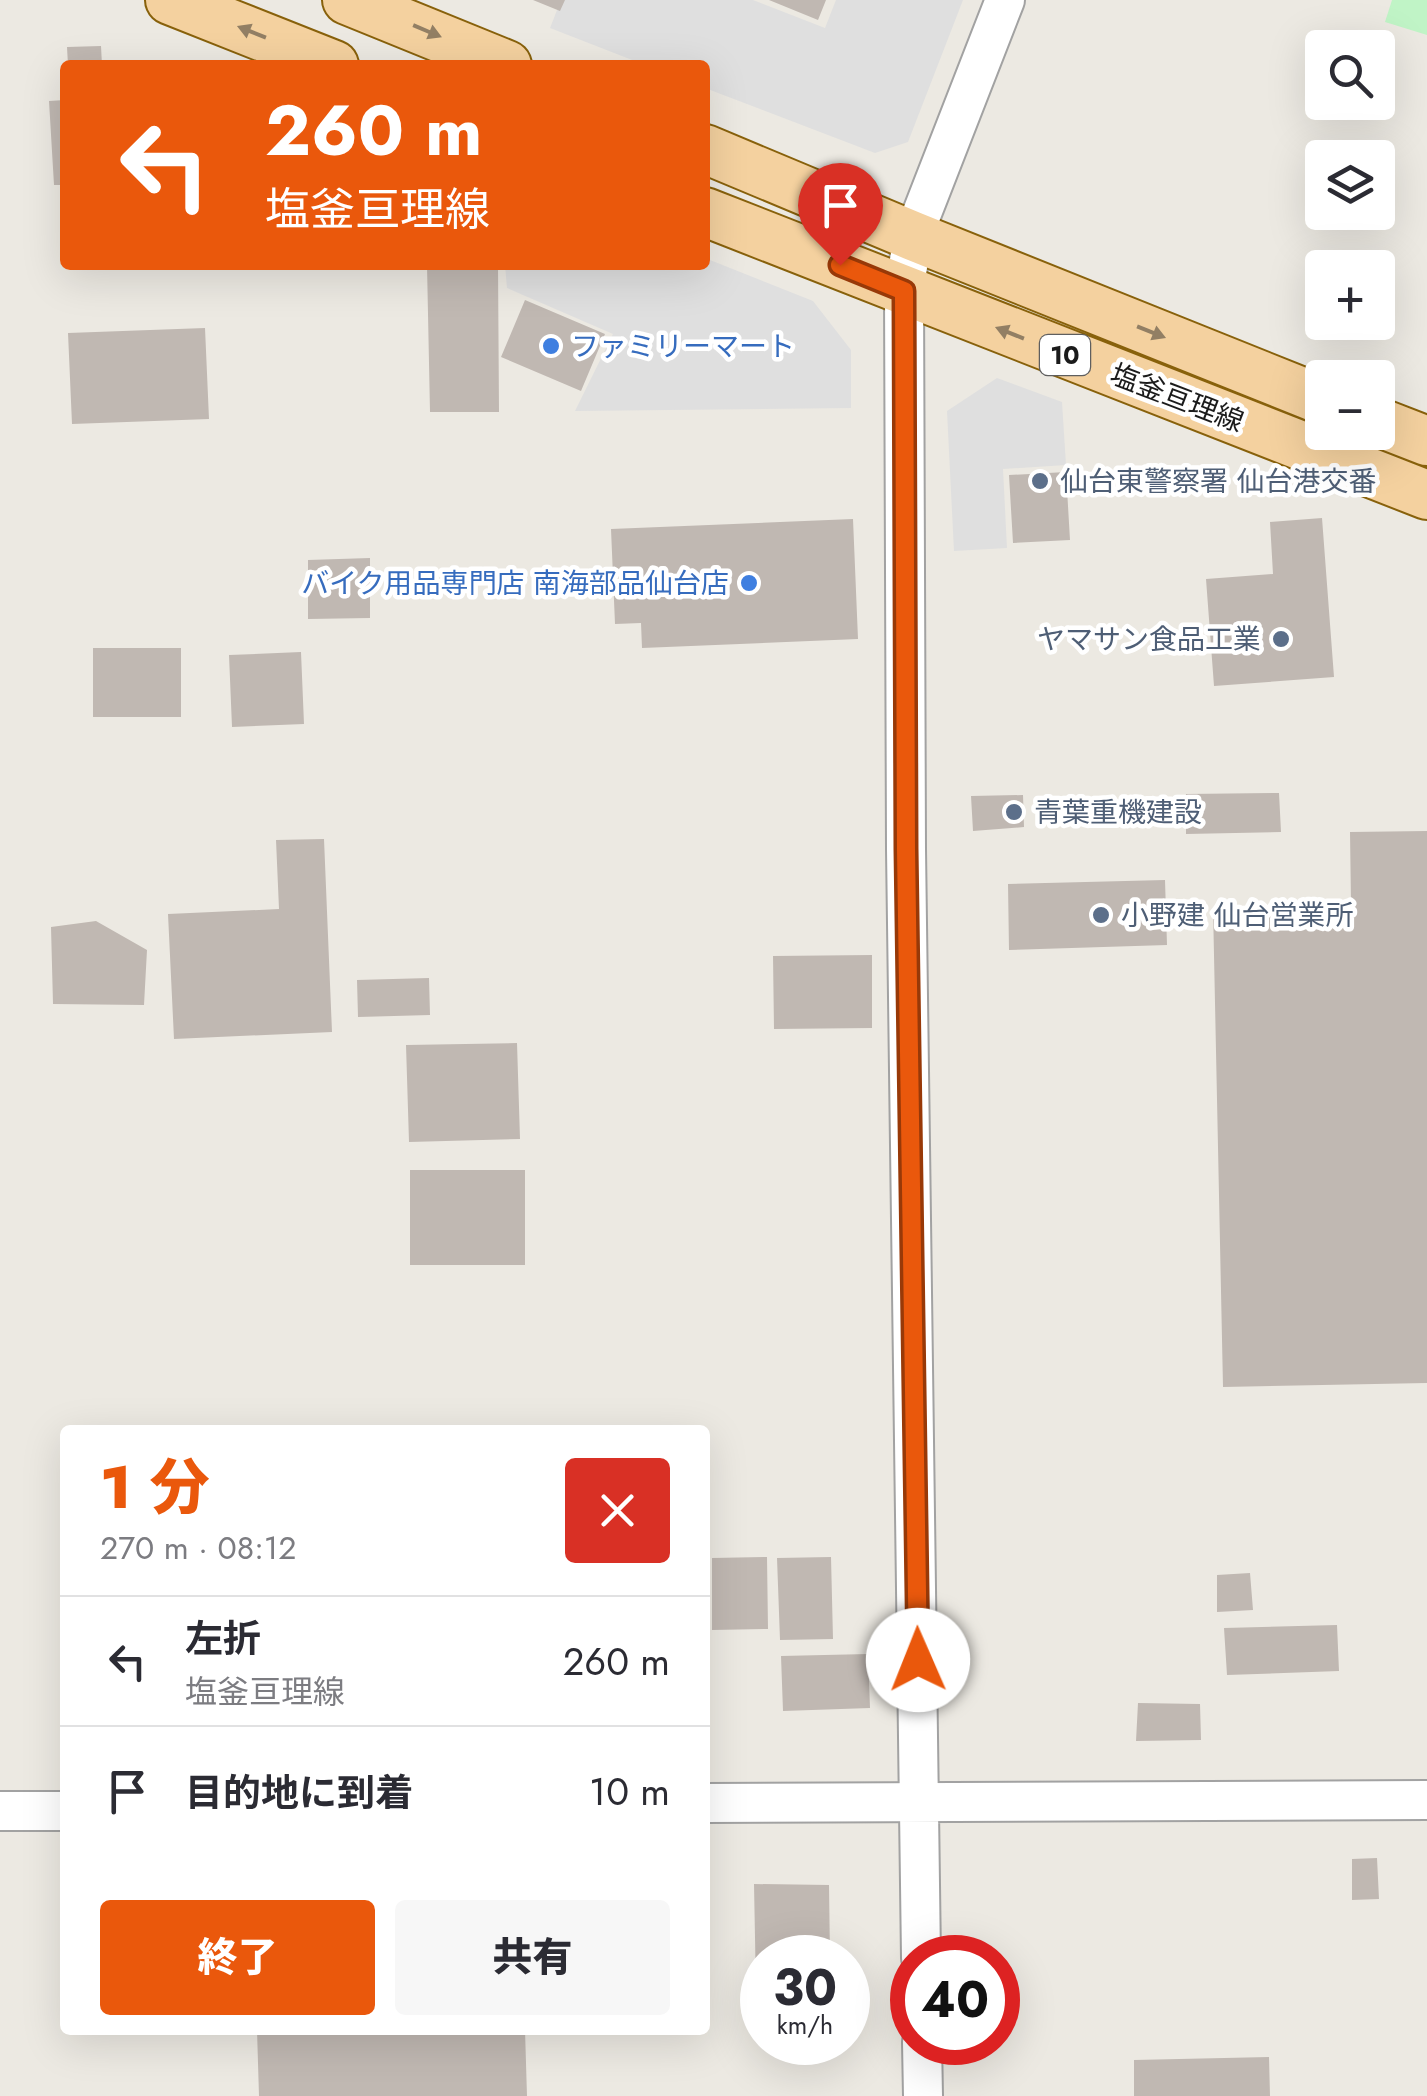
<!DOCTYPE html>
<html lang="ja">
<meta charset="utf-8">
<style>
:root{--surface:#fff;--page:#f7f7f7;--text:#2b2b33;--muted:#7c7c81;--line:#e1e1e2;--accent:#ea580c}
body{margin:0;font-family:Jost,"Noto Sans JP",sans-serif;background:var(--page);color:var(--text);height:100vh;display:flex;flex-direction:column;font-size:38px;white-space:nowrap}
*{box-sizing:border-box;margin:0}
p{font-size:32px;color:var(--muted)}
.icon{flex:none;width:55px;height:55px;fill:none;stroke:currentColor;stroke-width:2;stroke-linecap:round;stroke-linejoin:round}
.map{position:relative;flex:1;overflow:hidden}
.panel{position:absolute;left:60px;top:1425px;width:650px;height:610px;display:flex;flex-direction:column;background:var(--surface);border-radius:10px;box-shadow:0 10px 40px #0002}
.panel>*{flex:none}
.guide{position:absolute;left:60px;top:60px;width:650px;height:210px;border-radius:10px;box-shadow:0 10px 40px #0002;background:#ea580c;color:#fff;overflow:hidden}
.fabs{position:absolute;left:1305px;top:30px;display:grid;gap:20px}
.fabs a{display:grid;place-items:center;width:90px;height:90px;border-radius:10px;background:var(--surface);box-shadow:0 10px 40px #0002;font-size:50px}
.speed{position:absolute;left:740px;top:1935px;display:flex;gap:20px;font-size:50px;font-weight:700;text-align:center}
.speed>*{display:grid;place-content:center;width:130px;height:130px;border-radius:50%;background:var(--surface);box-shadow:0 10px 40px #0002;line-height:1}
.speed small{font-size:25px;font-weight:400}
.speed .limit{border:15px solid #d22;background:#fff;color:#111}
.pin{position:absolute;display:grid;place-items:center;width:85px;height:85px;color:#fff;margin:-102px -42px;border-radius:50% 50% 50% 0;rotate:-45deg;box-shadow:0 0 10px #0007}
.pin .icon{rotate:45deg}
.me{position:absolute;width:110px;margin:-55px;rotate:359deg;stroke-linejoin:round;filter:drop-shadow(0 0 8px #0008)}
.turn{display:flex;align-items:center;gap:35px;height:210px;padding:0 40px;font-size:45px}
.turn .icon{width:130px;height:130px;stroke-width:2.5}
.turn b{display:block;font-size:70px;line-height:85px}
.round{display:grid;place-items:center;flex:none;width:105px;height:105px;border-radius:10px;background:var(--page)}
.headline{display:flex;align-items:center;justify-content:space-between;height:170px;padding:0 40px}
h1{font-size:60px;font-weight:800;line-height:75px;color:var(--accent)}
.primary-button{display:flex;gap:20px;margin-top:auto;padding:20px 40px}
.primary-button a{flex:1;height:115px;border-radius:10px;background:var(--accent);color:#fff;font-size:40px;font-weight:800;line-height:115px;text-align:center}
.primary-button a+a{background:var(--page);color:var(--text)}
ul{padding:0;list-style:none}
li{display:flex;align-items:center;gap:30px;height:130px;padding:0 40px;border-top:2px solid var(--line)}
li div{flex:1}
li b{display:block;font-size:38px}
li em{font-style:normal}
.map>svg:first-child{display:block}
.park{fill:#c0f4c6}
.parking{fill:#dfdfdf}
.building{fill:#c0b8b2}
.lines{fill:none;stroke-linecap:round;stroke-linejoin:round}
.minor-casing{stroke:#a2a2a2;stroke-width:42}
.major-casing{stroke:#88610b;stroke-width:52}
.minor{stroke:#fff;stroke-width:38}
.major{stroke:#f4d19f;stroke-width:48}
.oneway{fill:#927f64}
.route-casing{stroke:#983908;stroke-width:25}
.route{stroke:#ea580c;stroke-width:18}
.shop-dot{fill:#3f7fe0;stroke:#fff;stroke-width:4}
.service-dot{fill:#5c6f8a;stroke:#fff;stroke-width:4}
.labels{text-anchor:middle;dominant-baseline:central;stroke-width:9;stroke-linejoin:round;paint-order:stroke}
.shield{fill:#fff;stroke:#5f5f5f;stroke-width:2.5}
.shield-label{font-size:25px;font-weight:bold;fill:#1b1b1b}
.shop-label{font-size:28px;fill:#366cbe;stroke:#fff;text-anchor:start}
.street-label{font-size:28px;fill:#1b1b1b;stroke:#fff}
.service-label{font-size:28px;fill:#4e5e75;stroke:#fff;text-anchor:start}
</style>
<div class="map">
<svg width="1427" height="2096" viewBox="0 0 1427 2096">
<rect width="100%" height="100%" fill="#ece9e2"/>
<path class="park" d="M1392,0H1427V35L1385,22Z"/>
<path class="parking" d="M561,0H753L825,28L836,0H963L908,142L875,153L705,88V65H645L550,28Z
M705,258L813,301L851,350V408L575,411L613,334L507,288L505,265H705Z
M997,378L1062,402L1066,465L1003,469L1007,548L954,551L947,411Z"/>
<path class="building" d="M533,0H565L560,11Z
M769,0H826L818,20Z
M101,46L102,65H68L67,47Z
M65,100V185H54L49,101Z
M427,265H498L499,412H430Z
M525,300L605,334L581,391L501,357Z
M205,328L209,419L72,424L68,333Z
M1066,472L1070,540L1013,543L1009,475Z
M1322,518L1334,677L1214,686L1206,579L1273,574L1270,522Z
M853,519L858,639L642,648L641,623L615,624L611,529Z
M370,558V618L308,619V560Z
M93,648H181V717H93Z
M301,652L304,724L232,727L229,655Z
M1279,793L1281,832L1186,834V794Z
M1023,795L1024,827L973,831L971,796Z
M1427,831V1383L1223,1387L1213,907L1351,904L1350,832Z
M324,839L332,1032L174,1039L168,914L279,909L276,840Z
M1165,880L1167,945L1009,950L1008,884Z
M96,921L147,950L144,1005L53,1004L51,927Z
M872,955V1028L774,1029L773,956Z
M429,978L430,1015L358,1017L357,980Z
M517,1043L520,1139L409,1142L406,1045Z
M410,1170H525V1265H410Z
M767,1557L768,1629L712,1630V1558Z
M831,1557L833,1639L780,1640L777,1558Z
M1250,1573L1253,1610L1217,1612V1575Z
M1337,1625L1339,1671L1227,1675L1224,1628Z
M868,1654L870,1708L783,1711L781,1656Z
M1138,1703L1200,1704L1201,1740L1136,1741Z
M1377,1858L1379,1899L1352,1900V1859Z
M754,1884L829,1885L830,1958H762V1991H756Z
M257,2030H525L527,2096H259Z
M1269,2057L1270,2096H1134V2060Z"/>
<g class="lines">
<defs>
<path id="minor" d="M705,1803L1427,1800
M0,1811H65
M921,1958L906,849L904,291L913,236L1005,0
M922,2042L923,2096"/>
<path id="major" d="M170,0L334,65
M347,0L507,65
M705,149L913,236L1322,400
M705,212L1427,495
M1378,422L1427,441"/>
</defs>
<use href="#minor" class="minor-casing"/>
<use href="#major" class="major-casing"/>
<use href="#minor" class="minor"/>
<use href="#major" class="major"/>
</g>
<defs><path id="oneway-solid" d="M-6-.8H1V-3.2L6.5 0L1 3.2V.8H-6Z" transform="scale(2.5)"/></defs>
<g class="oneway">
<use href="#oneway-solid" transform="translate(427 31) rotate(23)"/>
<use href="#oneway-solid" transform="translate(252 32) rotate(-158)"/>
<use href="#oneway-solid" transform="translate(1151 332) rotate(22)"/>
<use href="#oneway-solid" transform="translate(1010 333) rotate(-158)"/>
</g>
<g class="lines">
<defs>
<path id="route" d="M840,265L904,291L906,849L918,1660"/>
</defs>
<use href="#route" class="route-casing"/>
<use href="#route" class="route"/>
</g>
<g class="shop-dot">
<circle cx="551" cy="346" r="10"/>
<circle cx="749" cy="583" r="10"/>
</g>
<g class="service-dot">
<circle cx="1040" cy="481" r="10"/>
<circle cx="1281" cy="639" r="10"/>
<circle cx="1014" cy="812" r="10"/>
<circle cx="1101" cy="915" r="10"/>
</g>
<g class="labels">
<rect class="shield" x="1040" y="335" width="50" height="40" rx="8"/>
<g class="shield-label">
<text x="1065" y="355">10</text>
</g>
<g class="shop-label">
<text x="571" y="346">ファミリーマート</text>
<text x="729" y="583" text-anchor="end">バイク用品専門店 南海部品仙台店</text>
</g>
<g class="street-label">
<text transform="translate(1177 398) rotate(21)">塩釜亘理線</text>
</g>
<g class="service-label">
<text x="1060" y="481">仙台東警察署 仙台港交番</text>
<text x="1261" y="639" text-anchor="end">ヤマサン食品工業</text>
<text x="1034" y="812">青葉重機建設</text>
<text x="1121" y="915">小野建 仙台営業所</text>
</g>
</g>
</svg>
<div class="fabs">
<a><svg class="icon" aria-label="search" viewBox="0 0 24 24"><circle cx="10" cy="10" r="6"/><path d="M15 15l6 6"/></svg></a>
<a><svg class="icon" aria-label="layers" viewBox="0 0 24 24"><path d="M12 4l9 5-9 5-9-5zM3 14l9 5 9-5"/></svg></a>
<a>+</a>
<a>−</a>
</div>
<div class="speed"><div>30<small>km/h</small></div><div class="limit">40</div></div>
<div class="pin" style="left:840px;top:265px;background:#d93025"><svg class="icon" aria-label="arrive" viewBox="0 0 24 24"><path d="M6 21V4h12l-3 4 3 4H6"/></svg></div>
<svg class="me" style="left:918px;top:1660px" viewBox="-20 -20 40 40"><circle r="19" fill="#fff"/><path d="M0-13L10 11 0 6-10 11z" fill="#ea580c"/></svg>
<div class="guide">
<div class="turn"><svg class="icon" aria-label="left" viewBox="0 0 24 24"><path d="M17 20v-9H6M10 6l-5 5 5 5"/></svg><div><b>260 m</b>塩釜亘理線</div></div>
</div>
<section class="panel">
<div class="headline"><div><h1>1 分</h1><p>270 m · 08:12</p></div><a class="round" style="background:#d93025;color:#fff"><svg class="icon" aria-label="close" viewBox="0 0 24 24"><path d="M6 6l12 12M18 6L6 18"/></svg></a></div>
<ul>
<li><svg class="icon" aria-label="left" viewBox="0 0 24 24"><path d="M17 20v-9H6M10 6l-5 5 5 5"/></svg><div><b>左折</b><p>塩釜亘理線</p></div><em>260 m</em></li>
<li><svg class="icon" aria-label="arrive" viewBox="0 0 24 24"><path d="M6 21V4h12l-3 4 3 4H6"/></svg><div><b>目的地に到着</b></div><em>10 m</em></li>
</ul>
<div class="primary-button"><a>終了</a><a>共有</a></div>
</section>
</div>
